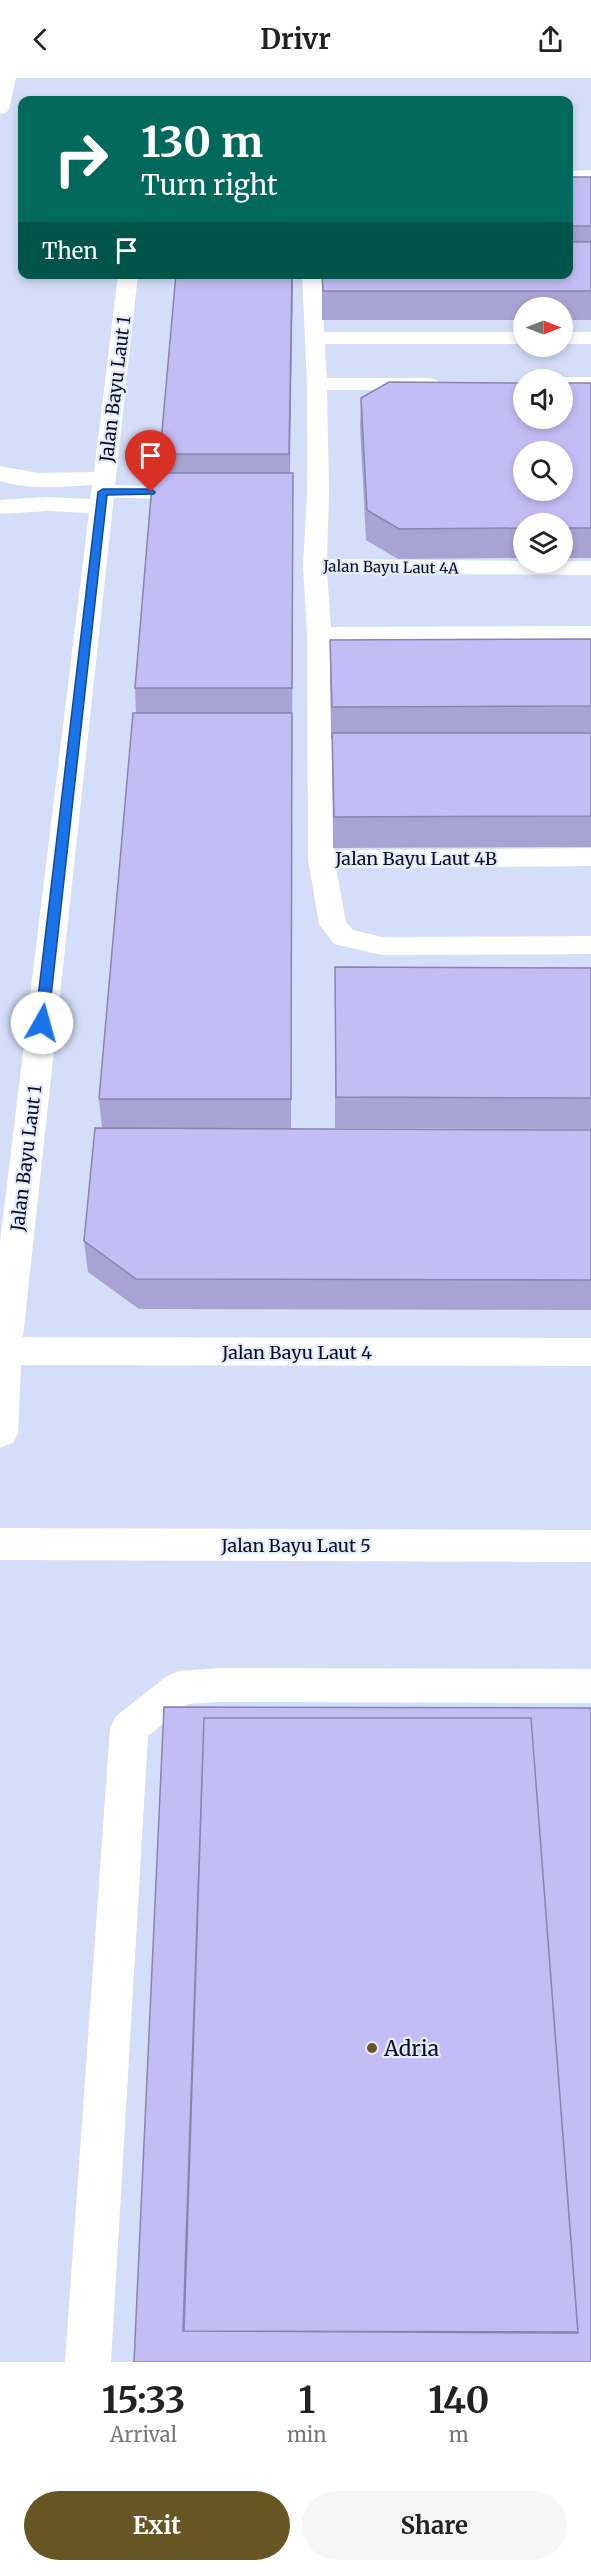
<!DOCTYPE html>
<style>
:root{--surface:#fff;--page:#f6f6f6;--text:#222;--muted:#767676;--accent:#675523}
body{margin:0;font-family:Merriweather,serif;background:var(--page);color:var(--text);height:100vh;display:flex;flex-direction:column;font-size:22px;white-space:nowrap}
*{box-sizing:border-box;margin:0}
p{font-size:20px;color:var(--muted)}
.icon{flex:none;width:33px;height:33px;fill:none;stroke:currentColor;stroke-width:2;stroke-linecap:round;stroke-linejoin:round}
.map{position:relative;height:2284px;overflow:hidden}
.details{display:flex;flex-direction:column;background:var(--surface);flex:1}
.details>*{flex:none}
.guide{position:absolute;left:18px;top:18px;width:555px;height:183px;border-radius:12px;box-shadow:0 3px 9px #0003;background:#00695c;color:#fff;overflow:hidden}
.needle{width:39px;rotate:90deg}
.tools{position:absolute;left:513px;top:219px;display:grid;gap:12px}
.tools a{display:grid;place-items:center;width:60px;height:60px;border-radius:50%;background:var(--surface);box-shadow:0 3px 9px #0003;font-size:30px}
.pin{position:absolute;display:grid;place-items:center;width:51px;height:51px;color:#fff;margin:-62px -26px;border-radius:50% 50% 50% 0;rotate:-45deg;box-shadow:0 0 6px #0007}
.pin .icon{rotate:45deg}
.me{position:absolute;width:66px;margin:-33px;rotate:7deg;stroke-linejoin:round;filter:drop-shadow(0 0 4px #0008)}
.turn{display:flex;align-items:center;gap:21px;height:126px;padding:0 24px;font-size:27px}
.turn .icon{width:78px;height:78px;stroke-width:2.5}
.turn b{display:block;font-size:42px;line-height:51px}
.then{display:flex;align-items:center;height:57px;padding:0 24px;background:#0003;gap:12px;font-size:22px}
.eta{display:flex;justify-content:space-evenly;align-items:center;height:102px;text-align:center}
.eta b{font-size:36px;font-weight:700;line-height:42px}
.button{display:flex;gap:12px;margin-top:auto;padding:12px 24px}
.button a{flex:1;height:69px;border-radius:36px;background:var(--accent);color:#fff;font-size:24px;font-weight:700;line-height:69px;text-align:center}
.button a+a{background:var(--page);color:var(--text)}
header{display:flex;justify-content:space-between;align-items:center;height:78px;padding:0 24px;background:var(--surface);font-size:27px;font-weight:700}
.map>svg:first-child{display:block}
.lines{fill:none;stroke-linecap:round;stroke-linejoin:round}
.lane{fill:#fff;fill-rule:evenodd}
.street{fill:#fff;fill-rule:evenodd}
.secondary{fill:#fff;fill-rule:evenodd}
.wall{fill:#a9a3d3}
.shaded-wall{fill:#8984ac}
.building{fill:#c4bdf5;stroke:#8984ac;stroke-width:1.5;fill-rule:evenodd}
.route{fill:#1a73e8;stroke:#114b97;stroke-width:1.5}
.poi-dot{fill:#675523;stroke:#e6ebf9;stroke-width:2}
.labels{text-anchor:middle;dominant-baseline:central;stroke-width:4.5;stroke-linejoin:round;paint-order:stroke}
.far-street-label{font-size:15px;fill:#080e25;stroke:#e6ebf9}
.street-label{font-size:18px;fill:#080e25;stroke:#e6ebf9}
.near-poi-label{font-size:21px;fill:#080e25;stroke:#e6ebf9;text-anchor:start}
</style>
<header><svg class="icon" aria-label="back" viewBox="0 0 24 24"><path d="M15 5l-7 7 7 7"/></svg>Drivr<svg class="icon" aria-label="share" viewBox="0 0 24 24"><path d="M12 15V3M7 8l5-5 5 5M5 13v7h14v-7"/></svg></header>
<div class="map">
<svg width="591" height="2284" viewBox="0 0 591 2284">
<rect width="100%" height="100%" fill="#d4def9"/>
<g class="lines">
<path class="lane" d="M302,196H322L324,254H524V266H325L327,300H430L437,302L440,306L437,310L430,312H327L329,415L327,481L524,483V484L591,483V497L327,495L331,549L591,548V562L331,563L334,772L591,770V788L336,790L346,844L353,852L382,859L591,858V876L382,877L334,866L319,846L308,781L307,556L303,488L307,415V306Z
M562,254H591V266H562Z
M562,299H591V311H562V302H554Z
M103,407L194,408L202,410L205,415L202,420L194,422L95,419L92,414L95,409Z
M219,1590L591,1591V1625L219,1624L188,1626L148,1658L111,2284H65L110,1650L116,1638L167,1598L180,1593Z"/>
<path class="street" d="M591,92V104L568,105V93Z
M118,196H138L23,1259L591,1260V1288L21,1287L18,1355L13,1365L0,1370V1163L89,435L47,433L0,436V422L47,419L90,421L92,407C61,409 30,412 0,403V388L37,395L94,394Z
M0,1450L591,1452V1484L0,1482Z"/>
<path class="secondary" d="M0,0H16L9,31L6,35L0,36Z"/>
</g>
<path class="wall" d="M568,99H591V242H562V230H524V242H322V196H568Z
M176,196H293L290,395H293L291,1051L591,1052V1232L139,1231L88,1194L84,1163L102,1050L99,1021L136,635L135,610L161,395L160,376Z
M591,305V480H562V446H524V480L398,481L366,462L360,349L361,320Z
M591,561V769L333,770L332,660H331L330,592V562Z
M335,889L591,890V1051L335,1050Z"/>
<path class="shaded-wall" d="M292,196H293L289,406V376Z"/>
<path class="building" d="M568,99H591V148H568Z
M568,164H591V213H323L322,196H568Z
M176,196H292L289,376H160Z
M389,304L524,305V340H562V305H591V450H562V446H524V450L399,451L367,432L361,320ZM524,374H562V412H524Z
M153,395H293L292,610H135Z
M591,561V628L332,629L330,562Z
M133,635H292L291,1021H99Z
M332,655H591V738L334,739Z
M335,889L591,890V1020L336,1019Z
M95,1050L591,1052V1202L136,1201L84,1163Z
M164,1629L591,1630V2284H134ZM204,1640H531L578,2255L184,2253Z
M204,1640H531L578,2254L183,2253Z"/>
<path class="route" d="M151,411L155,414L154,416L107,417L48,945L42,949L35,945L98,414L103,411Z"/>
<circle class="poi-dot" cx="372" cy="1970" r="6"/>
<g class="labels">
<g class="far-street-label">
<text transform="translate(391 489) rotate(1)">Jalan Bayu Laut 4A</text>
</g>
<g class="street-label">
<text transform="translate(115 311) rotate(-83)">Jalan Bayu Laut 1</text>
<text x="416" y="780">Jalan Bayu Laut 4B</text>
<text transform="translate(26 1080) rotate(-83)">Jalan Bayu Laut 1</text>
<text x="297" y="1274">Jalan Bayu Laut 4</text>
<text x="296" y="1467">Jalan Bayu Laut 5</text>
</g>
<g class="near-poi-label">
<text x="384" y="1970">Adria</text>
</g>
</g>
</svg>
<div class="tools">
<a><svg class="needle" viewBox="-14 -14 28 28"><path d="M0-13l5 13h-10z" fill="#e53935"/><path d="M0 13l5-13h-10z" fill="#767676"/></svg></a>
<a><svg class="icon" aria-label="sound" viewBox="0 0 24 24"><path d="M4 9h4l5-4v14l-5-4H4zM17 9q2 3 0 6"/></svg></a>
<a><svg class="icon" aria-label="search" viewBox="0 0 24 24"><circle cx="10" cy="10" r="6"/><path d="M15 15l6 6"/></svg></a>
<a><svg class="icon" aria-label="layers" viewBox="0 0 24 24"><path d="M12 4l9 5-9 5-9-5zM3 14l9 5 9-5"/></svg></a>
</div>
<div class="pin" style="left:151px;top:414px;background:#d93025"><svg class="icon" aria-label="arrive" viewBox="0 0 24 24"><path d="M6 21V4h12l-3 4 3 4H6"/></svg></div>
<svg class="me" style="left:42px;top:945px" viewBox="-20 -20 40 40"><circle r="19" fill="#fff"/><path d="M0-13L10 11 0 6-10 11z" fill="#1a73e8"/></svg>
<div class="guide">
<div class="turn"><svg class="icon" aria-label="right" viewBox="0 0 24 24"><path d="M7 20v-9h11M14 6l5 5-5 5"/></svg><div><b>130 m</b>Turn right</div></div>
<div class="then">Then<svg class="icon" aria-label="arrive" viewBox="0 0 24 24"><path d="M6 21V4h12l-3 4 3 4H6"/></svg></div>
</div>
</div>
<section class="details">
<div class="eta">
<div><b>15:33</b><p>Arrival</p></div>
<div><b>1</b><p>min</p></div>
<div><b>140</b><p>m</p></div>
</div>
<div class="button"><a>Exit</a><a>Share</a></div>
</section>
